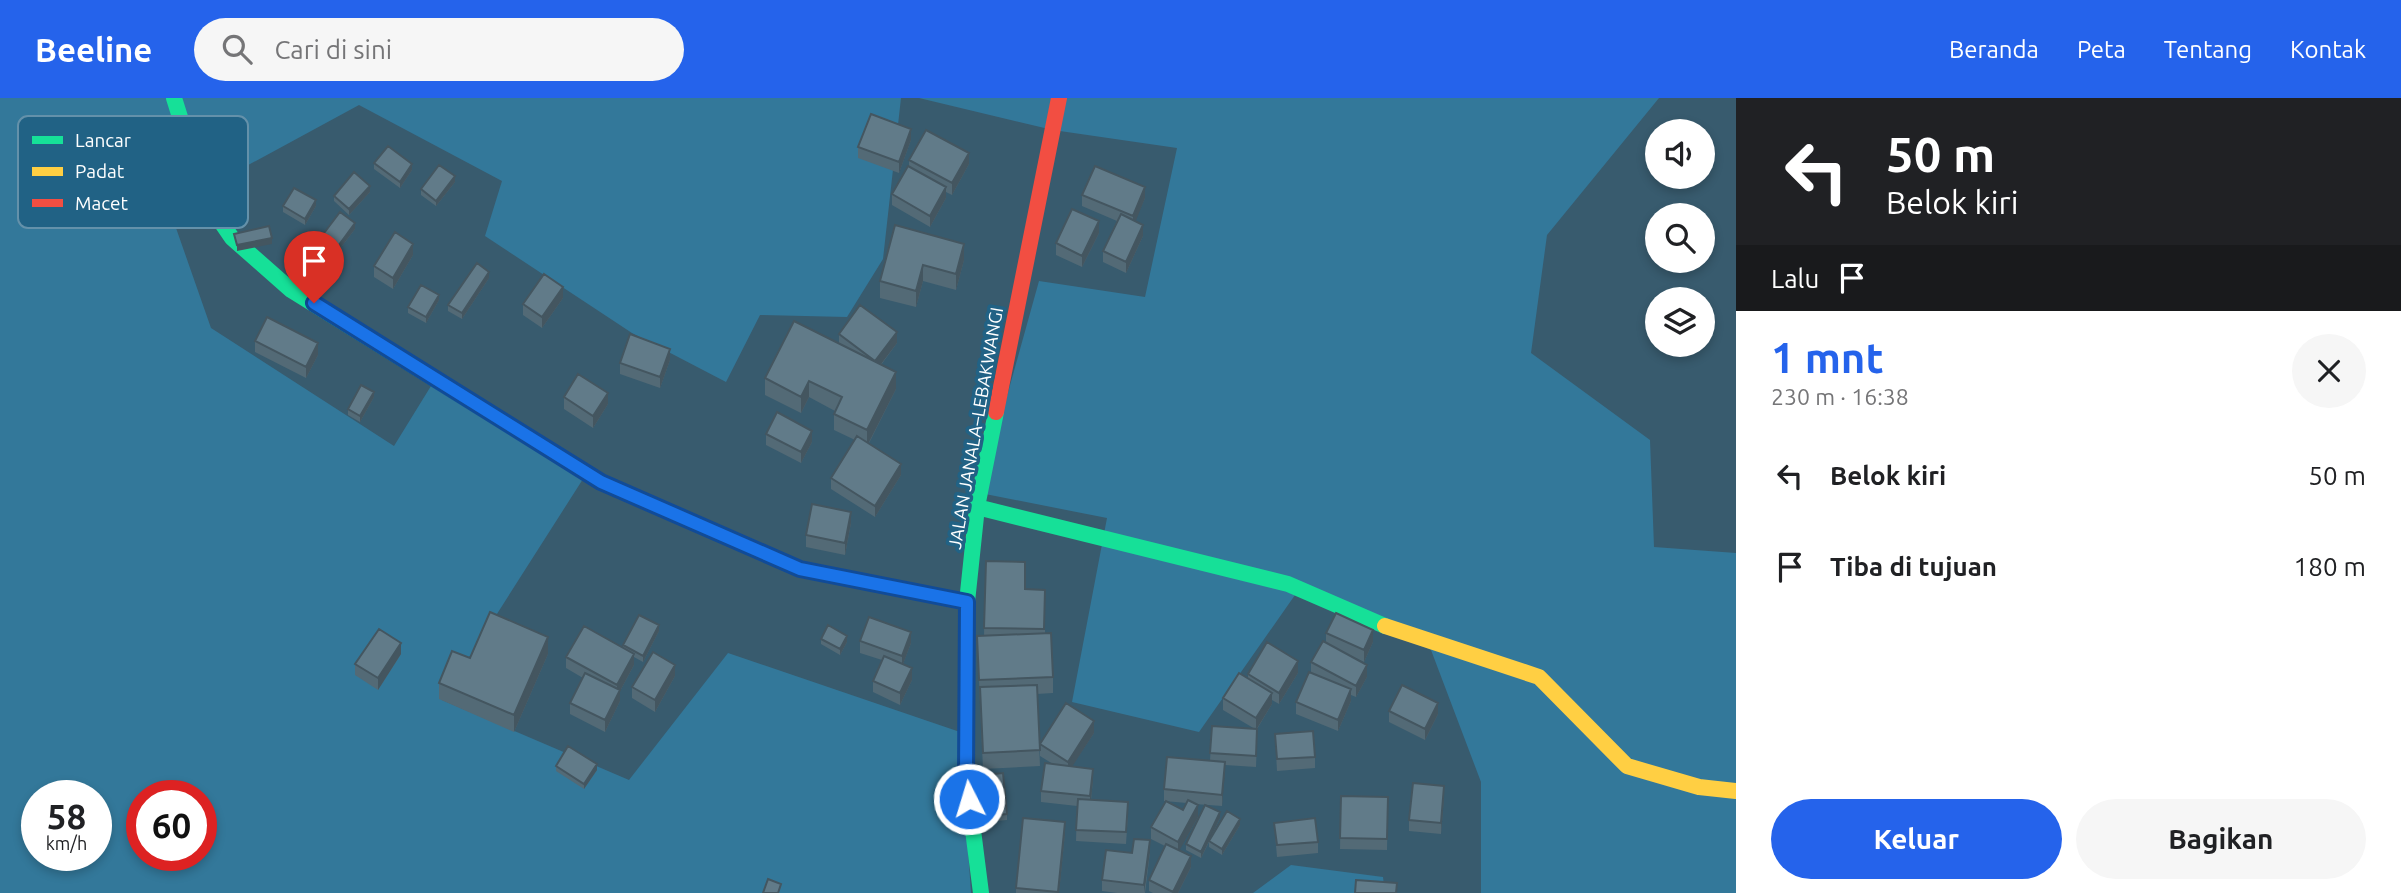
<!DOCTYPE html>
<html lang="id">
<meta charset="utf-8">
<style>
:root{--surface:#fff;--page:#f6f6f6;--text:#202124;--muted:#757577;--accent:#2563eb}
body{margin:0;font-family:Ubuntu,sans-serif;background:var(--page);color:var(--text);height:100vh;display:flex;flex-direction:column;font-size:26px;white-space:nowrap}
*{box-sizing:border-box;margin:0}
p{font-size:23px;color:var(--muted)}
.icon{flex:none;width:38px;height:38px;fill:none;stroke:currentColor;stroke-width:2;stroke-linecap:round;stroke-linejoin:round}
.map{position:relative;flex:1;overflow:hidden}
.drawer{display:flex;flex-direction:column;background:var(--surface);width:665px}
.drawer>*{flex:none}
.top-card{background:#202124;color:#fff;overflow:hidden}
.buttons{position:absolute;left:1645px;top:21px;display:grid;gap:14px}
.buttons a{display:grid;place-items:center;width:70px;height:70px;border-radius:50%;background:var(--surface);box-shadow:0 4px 10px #0003;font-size:35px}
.speed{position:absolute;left:21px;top:682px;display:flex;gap:14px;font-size:35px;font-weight:700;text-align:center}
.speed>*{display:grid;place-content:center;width:91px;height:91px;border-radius:50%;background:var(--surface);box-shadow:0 4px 10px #0003;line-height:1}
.speed small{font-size:18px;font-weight:400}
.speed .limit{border:10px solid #d22;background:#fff;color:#111}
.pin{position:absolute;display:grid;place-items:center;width:60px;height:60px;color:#fff;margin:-72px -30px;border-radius:50% 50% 50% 0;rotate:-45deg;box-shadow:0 0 7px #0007}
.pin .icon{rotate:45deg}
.me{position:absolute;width:77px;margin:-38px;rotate:355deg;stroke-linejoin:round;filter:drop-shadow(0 0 5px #0008)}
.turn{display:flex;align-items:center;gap:24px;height:147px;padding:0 35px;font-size:32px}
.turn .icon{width:91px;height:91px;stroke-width:2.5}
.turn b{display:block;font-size:49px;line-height:60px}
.then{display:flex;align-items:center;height:66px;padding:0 35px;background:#0003;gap:14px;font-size:26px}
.round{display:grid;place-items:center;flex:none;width:74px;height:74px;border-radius:37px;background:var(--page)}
.headline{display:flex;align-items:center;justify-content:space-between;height:119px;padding:0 35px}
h1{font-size:42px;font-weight:700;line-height:52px;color:var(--accent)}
.action{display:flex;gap:14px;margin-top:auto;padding:14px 35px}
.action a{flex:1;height:80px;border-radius:42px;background:var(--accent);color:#fff;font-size:28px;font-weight:700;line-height:80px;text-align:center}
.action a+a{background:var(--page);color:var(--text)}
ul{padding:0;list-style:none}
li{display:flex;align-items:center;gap:21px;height:91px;padding:0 35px}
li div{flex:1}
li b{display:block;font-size:26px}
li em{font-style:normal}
header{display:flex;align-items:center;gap:42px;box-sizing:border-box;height:98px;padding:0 35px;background:var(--accent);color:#fff}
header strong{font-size:33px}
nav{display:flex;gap:38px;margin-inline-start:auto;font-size:24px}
.search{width:490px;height:63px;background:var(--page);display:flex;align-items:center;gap:18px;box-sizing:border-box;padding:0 24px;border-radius:38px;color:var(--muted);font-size:26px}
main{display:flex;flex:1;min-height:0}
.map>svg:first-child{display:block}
.green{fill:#33789a;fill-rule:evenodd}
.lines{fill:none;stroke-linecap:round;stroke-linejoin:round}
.fast{stroke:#16e098;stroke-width:16}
.slow{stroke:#ffcf43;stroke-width:16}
.jam{stroke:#f24e42;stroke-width:16}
.wall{fill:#536a76}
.shaded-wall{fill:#445660}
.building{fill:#617b89;stroke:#445660;stroke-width:2}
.route-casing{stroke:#114b97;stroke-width:18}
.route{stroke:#1a73e8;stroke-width:12}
.labels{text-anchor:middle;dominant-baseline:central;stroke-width:7;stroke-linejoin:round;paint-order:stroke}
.street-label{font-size:18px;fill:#fff;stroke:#216285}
.key{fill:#216285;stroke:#6491aa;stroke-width:2}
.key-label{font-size:19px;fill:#fff}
</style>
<header>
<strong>Beeline</strong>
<div class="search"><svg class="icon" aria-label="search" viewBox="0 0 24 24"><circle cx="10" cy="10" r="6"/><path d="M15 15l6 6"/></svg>Cari di sini</div>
<nav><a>Beranda</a><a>Peta</a><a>Tentang</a><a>Kontak</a></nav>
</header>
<main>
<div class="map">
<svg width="1736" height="795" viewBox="0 0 1736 795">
<rect width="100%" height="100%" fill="#385b6e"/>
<path class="green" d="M0,0H901L883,161L847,219L760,217L726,284L632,235L485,138L502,83L359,7L169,110L211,230L394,348L439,275L590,370L442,602L629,682L728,555L960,634L971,795H0ZM37,698H96V758H37ZM142,698H201V758H142Z
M919,0H1659L1547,137L1531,255L1650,342L1654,449L1736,455V795H1481V684L1431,552L1302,487L1199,634L1072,604L1107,420L980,395L1039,183L1145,199L1177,50L1053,32Z
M1291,767L1383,779L1385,795H1253Z"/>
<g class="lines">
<path class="fast" d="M174,0L206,102L232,140L291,192L601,384L759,453
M977,409L1288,486L1385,528
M981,795L966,677L967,504L977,409L996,314"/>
<path class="slow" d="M759,453L800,471L967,504
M1385,528L1539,579L1627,668L1699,689L1736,693"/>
<path class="jam" d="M996,314L1059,0"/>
</g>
<path class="wall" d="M911,42L899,75L858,60V49Z
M909,62L969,66L952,97L946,94V100L930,129L892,107V96L909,69Z
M374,65L412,72L400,90L374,71Z
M455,84L436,108L421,97V91Z
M370,94L349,117L334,103V98Z
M1082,97L1145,100L1135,123L1143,138L1126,175L1103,164V153L1117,123L1082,108Z
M283,108H316L305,127L283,114Z
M895,127L964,162L956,192L923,183L916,209L880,200V183Z
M355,131L333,160L318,149V143Z
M1099,135L1082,169L1056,157V145Z
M413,157L393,191L374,179V168Z
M489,180L462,221L448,213V207Z
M563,200L542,230L523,217V206Z
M439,202L426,225L408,215V209Z
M839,236L897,245L881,267L896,291L869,345L901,377L875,419L831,391V380L855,342L834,332V316L835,313L809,299L801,315L765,297V280L839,245Z
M255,243L318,257L306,280L255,254Z
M670,262L660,290L620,276V265Z
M374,299L360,324L348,317V311Z
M564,299L608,306L593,330L564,311Z
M766,336L812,344L801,365L766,347Z
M851,425L845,457L806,449V437Z
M986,463L1025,491L1045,492V535L1053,579V595L1037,596L1040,668L983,671L977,538L984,537Z
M659,533L643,564L634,559V567L620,593V603L605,634L570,616V605L583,580L566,570V559L623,549V547Z
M1326,535L1373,544L1364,564L1341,553L1367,579L1356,599L1351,597V603L1338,633L1296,616V604L1311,575V564L1326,545Z
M821,541L847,544L840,557L821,546Z
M860,543L911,545L903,566L912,582L900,607L873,594V583L882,562L860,555Z
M401,556L378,592L355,577V566Z
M548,556L514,634L439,601V585Z
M1298,575L1279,606L1272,602V606L1257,631V642L1256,669L1225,667L1222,708L1195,706L1198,719L1179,752L1191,769L1178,795H1153L1149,793V782L1165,748L1151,741V729L1183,712L1187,705L1164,703V691L1210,663L1212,628L1255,631L1223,612V600L1248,580V576Z
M675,578L655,614L632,600V589Z
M1389,613L1438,616L1425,642L1389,624Z
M1094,635L1072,668L1093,682L1091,702L1128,716L1126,746L1076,743L1077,708L1041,704V693L1053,666L1040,658V646Z
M1275,636L1315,659V670L1277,673Z
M556,668L597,672L584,691L556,673Z
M984,677L1007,716V722L987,724Z
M1341,698L1388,699L1387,752L1340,751Z
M1444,699L1441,736L1409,733V722Z
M1220,720L1211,739L1240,727L1222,757L1209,749V744L1201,760L1186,752V746Z
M1274,725L1318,744V755L1277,759Z
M1065,735L1059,795H1016V790Z
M1150,754L1145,795H1117L1102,793V782L1132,755Z"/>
<path class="shaded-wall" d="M911,31V42L899,75V64Z
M969,55V66L952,97V85Z
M412,66V72L400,90V84Z
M455,78V84L436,108V103Z
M370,88V94L349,117V111Z
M946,89V100L930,129V118Z
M1145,89V100L1133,130V118Z
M316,102V108L305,127V121Z
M1099,123V135L1082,169V158Z
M355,125V131L333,160V155Z
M1143,127V138L1126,175V164Z
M272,140V146L237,153V147Z
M413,146V157L393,191V180Z
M964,146V162L956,192V176Z
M923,167V183L916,209V193Z
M489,174V180L462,221V215Z
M563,189V200L542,230V219Z
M439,197V202L426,225V219Z
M897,234V245L875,274V263Z
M318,245V257L306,280V269Z
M670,251V262L660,290V279Z
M896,274V291L867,348V332Z
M809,283V299L801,315V299Z
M374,294V299L360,324V318Z
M608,295V306L593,330V318Z
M812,333V344L801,365V354Z
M901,366V377L875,419V408Z
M851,414V425L845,457V445Z
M659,527V533L643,564V558Z
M1373,532V544L1364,564V552Z
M911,534V545L902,569V558Z
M847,538V544L840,557V551Z
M548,539V556L514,634V617Z
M401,545V556L378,592V580Z
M634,556V567L620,593V603L605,634V622L617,598V587Z
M1298,563V575L1279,606V595Z
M675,567V578L655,614V602Z
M1367,567V579L1356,599V588Z
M912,570V582L900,607V595Z
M1351,591V603L1338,633V622Z
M1272,595V606L1256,632V620Z
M1438,605V616L1425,642V631Z
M1094,623V635L1068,675V664Z
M1225,664V675L1222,708V697Z
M597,666V672L584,691V686Z
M1093,671V682L1090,710V698Z
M1444,688V699L1441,736V725Z
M1198,707V719L1178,755V744Z
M1220,714V720L1201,760V754Z
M1240,721V727L1222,757V751Z
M1065,724V735L1059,795H1058Z
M1150,742V754L1144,795V787Z
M1191,758V769L1178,795H1173Z"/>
<path class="building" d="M871,16L911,31L899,64L858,49Z
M926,32L969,55L952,85L909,62Z
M388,48L412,66L400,84L374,65Z
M439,67L455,78L436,103L421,91Z
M908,68L946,89L930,118L892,96Z
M1095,68L1145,89L1133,118L1082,97Z
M354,74L370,88L349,111L334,98Z
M294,90L316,102L305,121L283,108Z
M1072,111L1099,123L1082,158L1056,145Z
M340,114L355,125L333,155L318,143Z
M1121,116L1143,127L1126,164L1103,153Z
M895,127L964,146L956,176L923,167L916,193L880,183Z
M269,128L272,140L237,147L234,136Z
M395,134L413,146L393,180L374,168Z
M477,165L489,174L462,215L448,207Z
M544,176L563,189L542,219L523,206Z
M421,187L439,197L426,219L408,209Z
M860,207L897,234L875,263L839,236Z
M267,219L318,245L306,269L255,243Z
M794,223L896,274L867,332L834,316L842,299L809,283L801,299L765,280Z
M630,236L670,251L660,279L620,265Z
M578,276L608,295L593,318L564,299Z
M361,287L374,294L360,318L348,311Z
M777,314L812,333L801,354L766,336Z
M857,338L901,366L875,408L831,380Z
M812,406L851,414L845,445L806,437Z
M986,463L1025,464V491L1045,492L1044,531L984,530Z
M490,514L548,539L514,617L439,585L452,553L470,560Z
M1336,515L1373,532L1364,552L1326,535Z
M639,517L659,527L643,558L623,547Z
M869,519L911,534L902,558L860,543Z
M828,527L847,538L840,551L821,541Z
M584,528L634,556L617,587L566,559Z
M379,531L401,545L378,580L355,566Z
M1051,535L1053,579L979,582L977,538Z
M1323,543L1367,567L1356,588L1311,564Z
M1267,544L1298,563L1279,595L1248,576Z
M653,554L675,567L655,602L632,589Z
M884,558L912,570L900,595L873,583Z
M1309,574L1351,591L1338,622L1296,604Z
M585,575L620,592L605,622L570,605Z
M1239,575L1272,595L1256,620L1223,600Z
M1037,587L1040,652L983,655L980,589Z
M1402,587L1438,605L1425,631L1389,613Z
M1066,605L1094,623L1068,664L1040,646Z
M1212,628L1257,631L1256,658L1210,655Z
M1313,633L1315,659L1277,661L1275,636Z
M568,648L597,666L584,686L556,668Z
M1167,659L1225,664L1222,697L1164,691Z
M1045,665L1093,671L1090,698L1041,693Z
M1003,675L1007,716L987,718L984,677Z
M1413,685L1444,688L1441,725L1409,722Z
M1341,698L1388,699L1387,741L1340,740Z
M1078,701L1128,704L1126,734L1076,732Z
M1188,702L1198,707L1178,744L1151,729L1166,703L1183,712Z
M1205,707L1220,714L1201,754L1186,746Z
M1227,713L1240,721L1222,751L1209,743Z
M1023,720L1065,724L1058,794L1016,790Z
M1315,720L1318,744L1277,747L1274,725Z
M1134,741L1150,742L1144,787L1102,782L1106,752L1132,755Z
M1166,746L1191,758L1173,794L1149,782Z
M768,781L781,786L778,795H763Z
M1356,782L1397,785L1396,795H1355Z"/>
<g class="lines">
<defs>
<path id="route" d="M314,205L601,384L800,471L967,504L966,677L969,701"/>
</defs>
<use href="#route" class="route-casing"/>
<use href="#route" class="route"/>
</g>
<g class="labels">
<g class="street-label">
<text transform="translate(975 330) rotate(-80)">JALAN JANALA–LEBAKWANGI</text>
</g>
</g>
<rect x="18" y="18" width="230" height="112" rx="10" class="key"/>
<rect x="32" y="38" width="31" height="8" fill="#16e098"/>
<rect x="32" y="69" width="31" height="9" fill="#ffcf43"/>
<rect x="32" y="101" width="31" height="8" fill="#f24e42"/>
<g class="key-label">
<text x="75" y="49">Lancar</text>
<text x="75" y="80">Padat</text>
<text x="75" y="112">Macet</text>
</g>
</svg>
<div class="buttons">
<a><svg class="icon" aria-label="sound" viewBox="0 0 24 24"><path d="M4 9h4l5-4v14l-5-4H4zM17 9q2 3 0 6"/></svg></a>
<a><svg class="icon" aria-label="search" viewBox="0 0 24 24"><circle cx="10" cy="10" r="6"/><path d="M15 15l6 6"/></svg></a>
<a><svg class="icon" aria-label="layers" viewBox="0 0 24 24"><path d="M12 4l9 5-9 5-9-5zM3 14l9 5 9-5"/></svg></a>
</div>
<div class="speed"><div>58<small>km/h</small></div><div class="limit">60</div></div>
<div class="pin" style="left:314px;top:205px;background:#d93025"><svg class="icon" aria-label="arrive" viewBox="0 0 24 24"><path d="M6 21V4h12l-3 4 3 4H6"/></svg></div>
<svg class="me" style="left:969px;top:701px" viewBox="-20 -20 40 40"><circle r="17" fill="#1a73e8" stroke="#fff" stroke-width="3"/><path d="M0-11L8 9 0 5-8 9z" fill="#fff"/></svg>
</div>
<section class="drawer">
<div class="top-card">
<div class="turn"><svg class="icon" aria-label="left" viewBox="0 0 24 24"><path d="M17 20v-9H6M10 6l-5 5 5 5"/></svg><div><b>50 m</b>Belok kiri</div></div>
<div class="then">Lalu<svg class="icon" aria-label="arrive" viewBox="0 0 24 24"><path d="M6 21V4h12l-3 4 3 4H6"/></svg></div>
</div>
<div class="headline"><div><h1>1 mnt</h1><p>230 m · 16:38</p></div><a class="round"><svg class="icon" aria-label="close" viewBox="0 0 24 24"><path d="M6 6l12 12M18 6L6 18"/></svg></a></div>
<ul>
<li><svg class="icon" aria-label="left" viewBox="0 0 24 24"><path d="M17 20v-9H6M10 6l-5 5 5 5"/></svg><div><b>Belok kiri</b></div><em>50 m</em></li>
<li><svg class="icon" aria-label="arrive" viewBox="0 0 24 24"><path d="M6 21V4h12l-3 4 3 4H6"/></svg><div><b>Tiba di tujuan</b></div><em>180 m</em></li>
</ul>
<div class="action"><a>Keluar</a><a>Bagikan</a></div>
</section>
</main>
